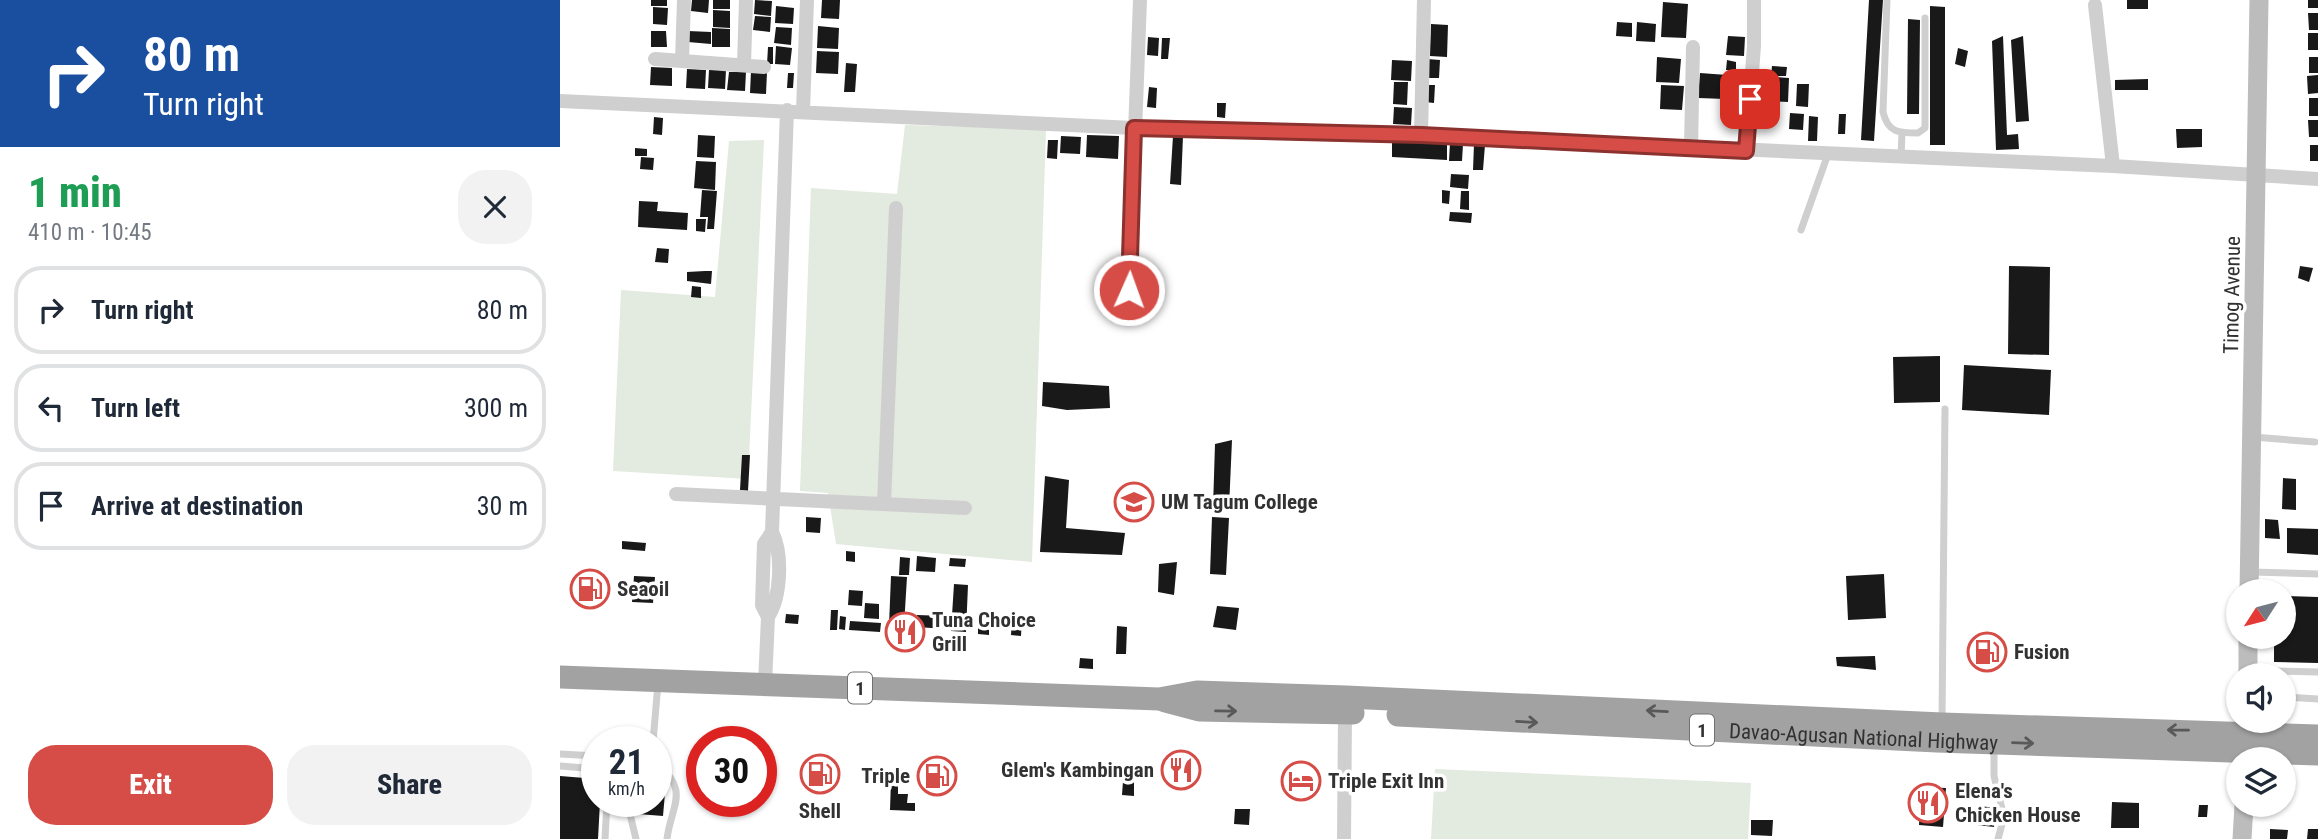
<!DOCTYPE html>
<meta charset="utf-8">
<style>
:root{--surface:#fff;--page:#f2f2f3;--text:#1f2937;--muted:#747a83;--line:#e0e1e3;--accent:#d64c46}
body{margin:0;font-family:"Roboto Condensed",sans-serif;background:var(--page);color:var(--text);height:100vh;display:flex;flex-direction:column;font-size:26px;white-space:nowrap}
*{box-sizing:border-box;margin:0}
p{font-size:23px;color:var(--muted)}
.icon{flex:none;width:38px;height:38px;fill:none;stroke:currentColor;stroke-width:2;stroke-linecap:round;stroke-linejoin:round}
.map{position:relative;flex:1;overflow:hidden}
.sheet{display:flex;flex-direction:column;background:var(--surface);width:560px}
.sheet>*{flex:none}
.top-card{background:#1a4fa0;color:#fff;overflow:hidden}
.needle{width:46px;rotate:234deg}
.fabs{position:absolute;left:1666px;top:579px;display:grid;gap:14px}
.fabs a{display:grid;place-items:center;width:70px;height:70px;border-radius:50%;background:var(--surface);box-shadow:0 2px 5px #0004;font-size:35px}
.speed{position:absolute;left:21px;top:726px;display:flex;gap:14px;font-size:35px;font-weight:700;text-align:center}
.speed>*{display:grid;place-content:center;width:91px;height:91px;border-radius:50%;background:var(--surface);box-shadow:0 2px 5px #0004;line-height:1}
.speed small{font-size:18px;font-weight:400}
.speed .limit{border:10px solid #d22;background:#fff;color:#111}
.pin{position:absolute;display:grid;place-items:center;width:60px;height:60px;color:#fff;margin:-30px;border-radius:14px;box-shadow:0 4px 10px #0006}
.me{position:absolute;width:77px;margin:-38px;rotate:2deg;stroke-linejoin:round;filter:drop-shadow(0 0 5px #0008)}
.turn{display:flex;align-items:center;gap:24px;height:147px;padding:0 28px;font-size:32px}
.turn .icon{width:91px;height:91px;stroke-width:2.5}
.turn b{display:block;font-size:49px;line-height:60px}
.round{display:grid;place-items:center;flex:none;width:74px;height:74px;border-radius:28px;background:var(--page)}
.head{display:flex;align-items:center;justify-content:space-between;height:119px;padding:0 28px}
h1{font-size:42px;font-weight:800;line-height:52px;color:#1e9e55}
.cta{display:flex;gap:14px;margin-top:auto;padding:14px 28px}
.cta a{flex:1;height:80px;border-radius:28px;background:var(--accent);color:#fff;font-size:28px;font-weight:800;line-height:80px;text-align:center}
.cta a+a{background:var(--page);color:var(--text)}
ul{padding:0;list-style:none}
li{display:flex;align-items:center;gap:21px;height:88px;margin:0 14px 10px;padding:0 14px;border:4px solid var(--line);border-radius:28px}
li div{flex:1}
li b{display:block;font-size:26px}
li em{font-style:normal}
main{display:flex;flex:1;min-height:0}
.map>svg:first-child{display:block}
.green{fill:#e3eadf}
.building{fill:#191919}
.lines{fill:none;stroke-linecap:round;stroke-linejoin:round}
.service{stroke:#cfcfcf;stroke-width:7}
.minor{stroke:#cfcfcf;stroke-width:14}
.secondary{stroke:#bcbcbc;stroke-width:19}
.trunk{stroke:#a2a2a2;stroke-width:23}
.oneway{stroke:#595959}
.route-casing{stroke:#8b312e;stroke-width:18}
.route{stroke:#d64c46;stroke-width:12}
.labels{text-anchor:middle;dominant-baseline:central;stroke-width:7;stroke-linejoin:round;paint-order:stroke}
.shield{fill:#fff;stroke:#707070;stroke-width:2}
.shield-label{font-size:19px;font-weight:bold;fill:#323232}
.street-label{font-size:21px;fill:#323232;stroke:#fff}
.poi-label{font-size:21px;font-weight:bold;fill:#323232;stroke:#fff;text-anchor:start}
</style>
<main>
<section class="sheet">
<div class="top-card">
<div class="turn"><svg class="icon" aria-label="right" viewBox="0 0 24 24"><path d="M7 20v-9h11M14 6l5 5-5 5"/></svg><div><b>80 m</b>Turn right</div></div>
</div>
<div class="head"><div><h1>1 min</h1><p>410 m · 10:45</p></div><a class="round"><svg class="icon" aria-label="close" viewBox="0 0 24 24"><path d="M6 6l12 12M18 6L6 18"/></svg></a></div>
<ul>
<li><svg class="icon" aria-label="right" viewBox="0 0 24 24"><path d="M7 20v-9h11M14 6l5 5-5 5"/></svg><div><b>Turn right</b></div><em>80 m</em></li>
<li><svg class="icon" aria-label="left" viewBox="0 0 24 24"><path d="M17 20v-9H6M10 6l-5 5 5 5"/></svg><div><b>Turn left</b></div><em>300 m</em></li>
<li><svg class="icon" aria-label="arrive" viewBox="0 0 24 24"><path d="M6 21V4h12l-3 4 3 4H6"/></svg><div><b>Arrive at destination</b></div><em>30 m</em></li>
</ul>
<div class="cta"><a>Exit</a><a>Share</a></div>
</section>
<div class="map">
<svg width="1758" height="839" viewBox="0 0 1758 839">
<rect width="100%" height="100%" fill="#fff"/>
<path class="green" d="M345,125L486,129L472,562L276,544L268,493L240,491L251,188L337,194Z
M204,140L188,479L53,471L61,290L155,297L169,141Z
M875,769L1191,783L1188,839H871Z"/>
<path class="building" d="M91,0H107V6H91Z
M132,0H149L148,13L131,11Z
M153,0H170V9H153Z
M195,0L212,1L211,16L194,14Z
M262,0H280L279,19L261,18Z
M1309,0H1323L1314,141L1301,140Z
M1567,0H1588V9H1567Z
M1748,0H1758V8H1748Z
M1103,2L1128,4L1126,38L1101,37Z
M216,6L234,8L233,24L215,23Z
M1370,6L1385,7V145H1370Z
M93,7L108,8L107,25L93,24Z
M153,10L170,11V28L153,27Z
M1748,13H1758V30H1749Z
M195,16L211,17L210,32L193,30Z
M1348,19L1360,20L1359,114H1347Z
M1057,22L1072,23V37L1056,36Z
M1077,22L1096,24L1095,42L1076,41Z
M871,24L888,25L887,57L870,56Z
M258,26L279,28L278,49L257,48Z
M216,27L232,28L231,45L214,43Z
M152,28L170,29V47H152Z
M91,31H106L107,47H91Z
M128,31L151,32V44L128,42Z
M1748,33H1758V50H1748Z
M1168,36L1185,37L1184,56L1166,55Z
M1443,36L1447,135L1458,134L1459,149L1436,150L1432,41Z
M1463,36L1469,121L1456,122L1451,40Z
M588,37L599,38L598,56L587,55Z
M602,38H610L608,59H601Z
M216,46L232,48L230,65L215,64Z
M208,47H213V64H207Z
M1398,48L1408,51L1405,67L1395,64Z
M257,51L279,52L278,74L256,73Z
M1097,57L1121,59L1119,83L1096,82Z
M1749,57H1758V73H1749Z
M867,59L880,60L879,78H866Z
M832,60L852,61L851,81L831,80Z
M1167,60L1176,62V71L1166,70Z
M286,63L297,64L295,92H284Z
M1212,66L1227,67L1226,76H1211Z
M91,67L112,68V86L90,85Z
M127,69L146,70L145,89L126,88Z
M149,70H166L165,89L148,88Z
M191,71L207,72L206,94L190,93Z
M169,72H186L185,91L167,90Z
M228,73H234L233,88H227Z
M1140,73L1167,75L1166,99L1138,98Z
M1758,75V93L1748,94L1747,76Z
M1195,76L1229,78L1228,102L1194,100Z
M1588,79V90H1555V80Z
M834,82H848L847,105L833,104Z
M1237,84H1249L1248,107L1236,106Z
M865,85H875L874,103L865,102Z
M1101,85L1124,86L1122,110L1100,109Z
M589,87L597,88L596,108L587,107Z
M1749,98H1758V116H1749Z
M657,103H666L665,118L657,117Z
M834,107L852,108L851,125L833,124Z
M1230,113L1244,114L1243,130L1229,129Z
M1279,114H1286L1285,134H1278Z
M1249,116L1258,117L1257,141H1248Z
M94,117L103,118L102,135L93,134Z
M1748,120H1758V137H1749Z
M1616,129H1642V147L1617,148Z
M138,135L155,136L154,158L137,157Z
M527,135L559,136L558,159L526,157Z
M501,136L521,137L520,154L500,153Z
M613,136H623L621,185L610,184Z
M832,139L887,142V160L832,157Z
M488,140H498L497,159L487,158Z
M890,143L903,144L902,161H889Z
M914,144L925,145L923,170H913Z
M1750,145H1758V161H1750Z
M75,148L87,149V156H75Z
M81,157L94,158L93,170L80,169Z
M136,161L156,162L155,190L134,188Z
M891,174L909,175L908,189L890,187Z
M142,190L157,191L154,229H147L148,217H140Z
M882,190L890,191L889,204L882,203Z
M901,191H909V210L900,209Z
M79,201L98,202L97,211L128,213L127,230L78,227Z
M890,212L912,213L911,223L889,221Z
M136,219H146L145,232L136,231Z
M97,248L109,249L108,263L95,262Z
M1449,266L1490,267L1489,355L1448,354Z
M1740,266L1753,268L1749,282L1738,278Z
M145,271H152L151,284L127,281V272Z
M132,286L141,287V298L131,297Z
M1380,356V402L1334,403L1333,357Z
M1404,365L1491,370L1489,415L1402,410Z
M483,382L549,386L550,408L507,410L482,406Z
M672,440L669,508H653L655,444Z
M182,455H190L188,491L180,490Z
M485,476L509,480L506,528L565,533L562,555L480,552Z
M1723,478L1736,479V510L1722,509Z
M246,517L261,518L260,533L246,532Z
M652,517L669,518L666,575L650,574Z
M1705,519L1718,520L1720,539L1705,538Z
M1727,528L1758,529V555L1727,553Z
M62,541L86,543L85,551L62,549Z
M286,551L295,552V562L286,561Z
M357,556L376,558L375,572L356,571Z
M340,557L350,558L349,575H339Z
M390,558L406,559L405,567L389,566Z
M617,562L614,595L598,592L599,564Z
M1324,574L1326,618L1288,620L1286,576Z
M74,576L95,577L93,603L72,602Z
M331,576L347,577L344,626L329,625Z
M22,579L39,581L38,599L21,598Z
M394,584L408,585L406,632L391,631Z
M289,590L303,591L302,606L288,605Z
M1724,596L1758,597V663L1714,662V637H1724Z
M305,603L319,604V619L304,618Z
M657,606L679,608L676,630L653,627Z
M271,610H278L277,630H270Z
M226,614L239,615L238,624L225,623Z
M357,615L386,616V629L357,627Z
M280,616L286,617L285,630L279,629Z
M452,618H462L461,636L451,635Z
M418,619L429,620V635L418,634Z
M290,621L321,623L320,632L289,630Z
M557,626L567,627L566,654H556Z
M1315,656L1316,670L1277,666L1276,657Z
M520,658L533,659V669L519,668Z
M368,759L387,760L386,792H368Z
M248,764H273L272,784L248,783Z
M0,776L37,779V802H40L38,839H0Z
M331,780H338V794H348L347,803H355V811L330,810Z
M563,781H574V796L562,795Z
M1361,787L1386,788L1383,827L1359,825Z
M96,792L105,793L103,816L78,814L79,802H96Z
M1552,802L1579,803V828H1551Z
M1639,805H1648L1647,817H1638Z
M1420,806L1436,808L1434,827L1417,825Z
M675,809H690L689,825L674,824Z
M1191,820H1213L1212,836L1191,835Z
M1710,829L1728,830L1727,839H1710Z
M1748,829H1758V839H1747Z"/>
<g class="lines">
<path class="service" d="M1327,0L1323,112C1328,133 1339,133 1358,133L1365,128V18
M1341,157L1342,133
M1241,230L1268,154
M1693,437L1755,442
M1692,572L1758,574
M1713,671L1758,672
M1724,697L1758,699
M1382,720L1385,409
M93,742L98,683
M1434,748V776L1444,817L1438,839
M0,754L37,756
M96,763C131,791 111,805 107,839
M0,766L37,769
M67,802L76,839
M45,839L47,802"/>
<path class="minor" d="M1535,5L1553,166
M95,59L204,67
M122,61L124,0
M184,65L186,0
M0,101L574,128L861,135L1553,166L1758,179
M243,111L247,0
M861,135L864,0
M1131,149L1133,47
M1186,151L1194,46V0
M569,290L580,0
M116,494L405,508
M324,504L336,208
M208,617C221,597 223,554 212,532
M205,684L208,617L202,605L204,544L212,532L227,110
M784,839L785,713"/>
<path class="secondary" d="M1689,592L1699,0
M1688,676V637
M1682,839L1684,805"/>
<g class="trunk">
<path d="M0,677L599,699L637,692L786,697L1382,724L1758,736"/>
<path d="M605,701L639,710L793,713"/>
<path id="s1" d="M838,715L1377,741L1758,754"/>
</g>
</g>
<defs><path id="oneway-shaft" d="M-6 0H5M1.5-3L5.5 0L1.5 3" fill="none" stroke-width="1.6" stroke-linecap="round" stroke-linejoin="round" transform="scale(1.75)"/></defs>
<g class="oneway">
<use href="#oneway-shaft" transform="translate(666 711) rotate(1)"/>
<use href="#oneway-shaft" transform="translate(1097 711) rotate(-177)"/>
<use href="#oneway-shaft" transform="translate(967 722) rotate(3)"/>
<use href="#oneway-shaft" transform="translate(1618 730) rotate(-179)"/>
<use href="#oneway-shaft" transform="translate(1463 743) rotate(2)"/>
</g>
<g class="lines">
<defs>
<path id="route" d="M569,290L574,128L861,135L1186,151L1190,99"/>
</defs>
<use href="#route" class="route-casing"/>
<use href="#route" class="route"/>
</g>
<defs>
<symbol id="university-ring" viewBox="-11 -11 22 22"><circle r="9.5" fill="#fff" stroke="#d64c46" stroke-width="1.5"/><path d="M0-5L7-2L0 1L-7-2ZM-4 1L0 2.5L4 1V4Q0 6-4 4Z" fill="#d64c46"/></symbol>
<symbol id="fuel-ring" viewBox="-11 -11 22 22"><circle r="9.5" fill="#fff" stroke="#d64c46" stroke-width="1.5"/><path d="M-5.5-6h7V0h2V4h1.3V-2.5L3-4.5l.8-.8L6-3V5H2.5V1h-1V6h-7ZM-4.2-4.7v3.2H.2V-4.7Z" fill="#d64c46"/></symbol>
<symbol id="restaurant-ring" viewBox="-11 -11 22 22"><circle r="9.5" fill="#fff" stroke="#d64c46" stroke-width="1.5"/><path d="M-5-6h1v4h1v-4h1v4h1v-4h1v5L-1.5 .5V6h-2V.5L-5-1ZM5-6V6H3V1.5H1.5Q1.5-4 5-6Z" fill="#d64c46"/></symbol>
<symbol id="hotel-ring" viewBox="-11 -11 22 22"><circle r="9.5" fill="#fff" stroke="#d64c46" stroke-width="1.5"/><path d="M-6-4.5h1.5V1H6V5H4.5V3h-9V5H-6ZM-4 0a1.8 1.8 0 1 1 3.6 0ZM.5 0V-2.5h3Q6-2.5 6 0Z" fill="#d64c46"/></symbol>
</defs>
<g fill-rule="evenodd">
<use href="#university-ring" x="552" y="480" width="44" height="44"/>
<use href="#fuel-ring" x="8" y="567" width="44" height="44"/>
<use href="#restaurant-ring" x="323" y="610" width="44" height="44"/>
<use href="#fuel-ring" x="1405" y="630" width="44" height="44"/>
<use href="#restaurant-ring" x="599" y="748" width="44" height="44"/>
<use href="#fuel-ring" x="238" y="752" width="44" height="44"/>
<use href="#fuel-ring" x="355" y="754" width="44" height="44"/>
<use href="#hotel-ring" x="719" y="759" width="44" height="44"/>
<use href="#restaurant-ring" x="1346" y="781" width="44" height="44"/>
</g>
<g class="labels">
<g class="shield">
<rect x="288" y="672.5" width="24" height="31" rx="5"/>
<rect x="1130" y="714.5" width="24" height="31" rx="5"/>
</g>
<g class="shield-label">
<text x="300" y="688">1</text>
<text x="1142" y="730">1</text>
</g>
<g class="street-label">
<text transform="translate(1672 295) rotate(-89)">Timog Avenue</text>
<text stroke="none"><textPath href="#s1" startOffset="466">Davao-Agusan National Highway</textPath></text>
</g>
<g class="poi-label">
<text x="601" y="502">UM Tagum College</text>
<text x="57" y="589">Seaoil</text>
<text x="372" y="620">Tuna Choice<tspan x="372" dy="24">Grill</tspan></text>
<text x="1454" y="652">Fusion</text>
<text x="594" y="770" text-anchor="end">Glem's Kambingan</text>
<text x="350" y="776" text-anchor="end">Triple</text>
<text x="768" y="781">Triple Exit Inn</text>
<text x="1395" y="791">Elena's<tspan x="1395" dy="24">Chicken House</tspan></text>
<text x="260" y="811" text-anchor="middle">Shell</text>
</g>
</g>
</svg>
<div class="fabs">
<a><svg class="needle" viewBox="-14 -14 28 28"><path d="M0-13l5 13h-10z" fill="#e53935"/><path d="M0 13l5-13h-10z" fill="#747a83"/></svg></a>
<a><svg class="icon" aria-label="sound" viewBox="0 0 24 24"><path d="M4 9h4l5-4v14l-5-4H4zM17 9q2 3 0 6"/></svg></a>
<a><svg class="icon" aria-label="layers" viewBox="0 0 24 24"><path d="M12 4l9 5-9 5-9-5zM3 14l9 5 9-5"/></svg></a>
</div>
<div class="speed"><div>21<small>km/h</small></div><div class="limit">30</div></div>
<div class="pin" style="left:1190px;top:99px;background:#d93025"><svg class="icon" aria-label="arrive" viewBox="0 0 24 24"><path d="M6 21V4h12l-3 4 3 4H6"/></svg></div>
<svg class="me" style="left:569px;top:290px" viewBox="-20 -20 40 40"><circle r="17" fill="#d64c46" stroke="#fff" stroke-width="3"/><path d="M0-11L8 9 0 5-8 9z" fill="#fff"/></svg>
</div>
</main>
